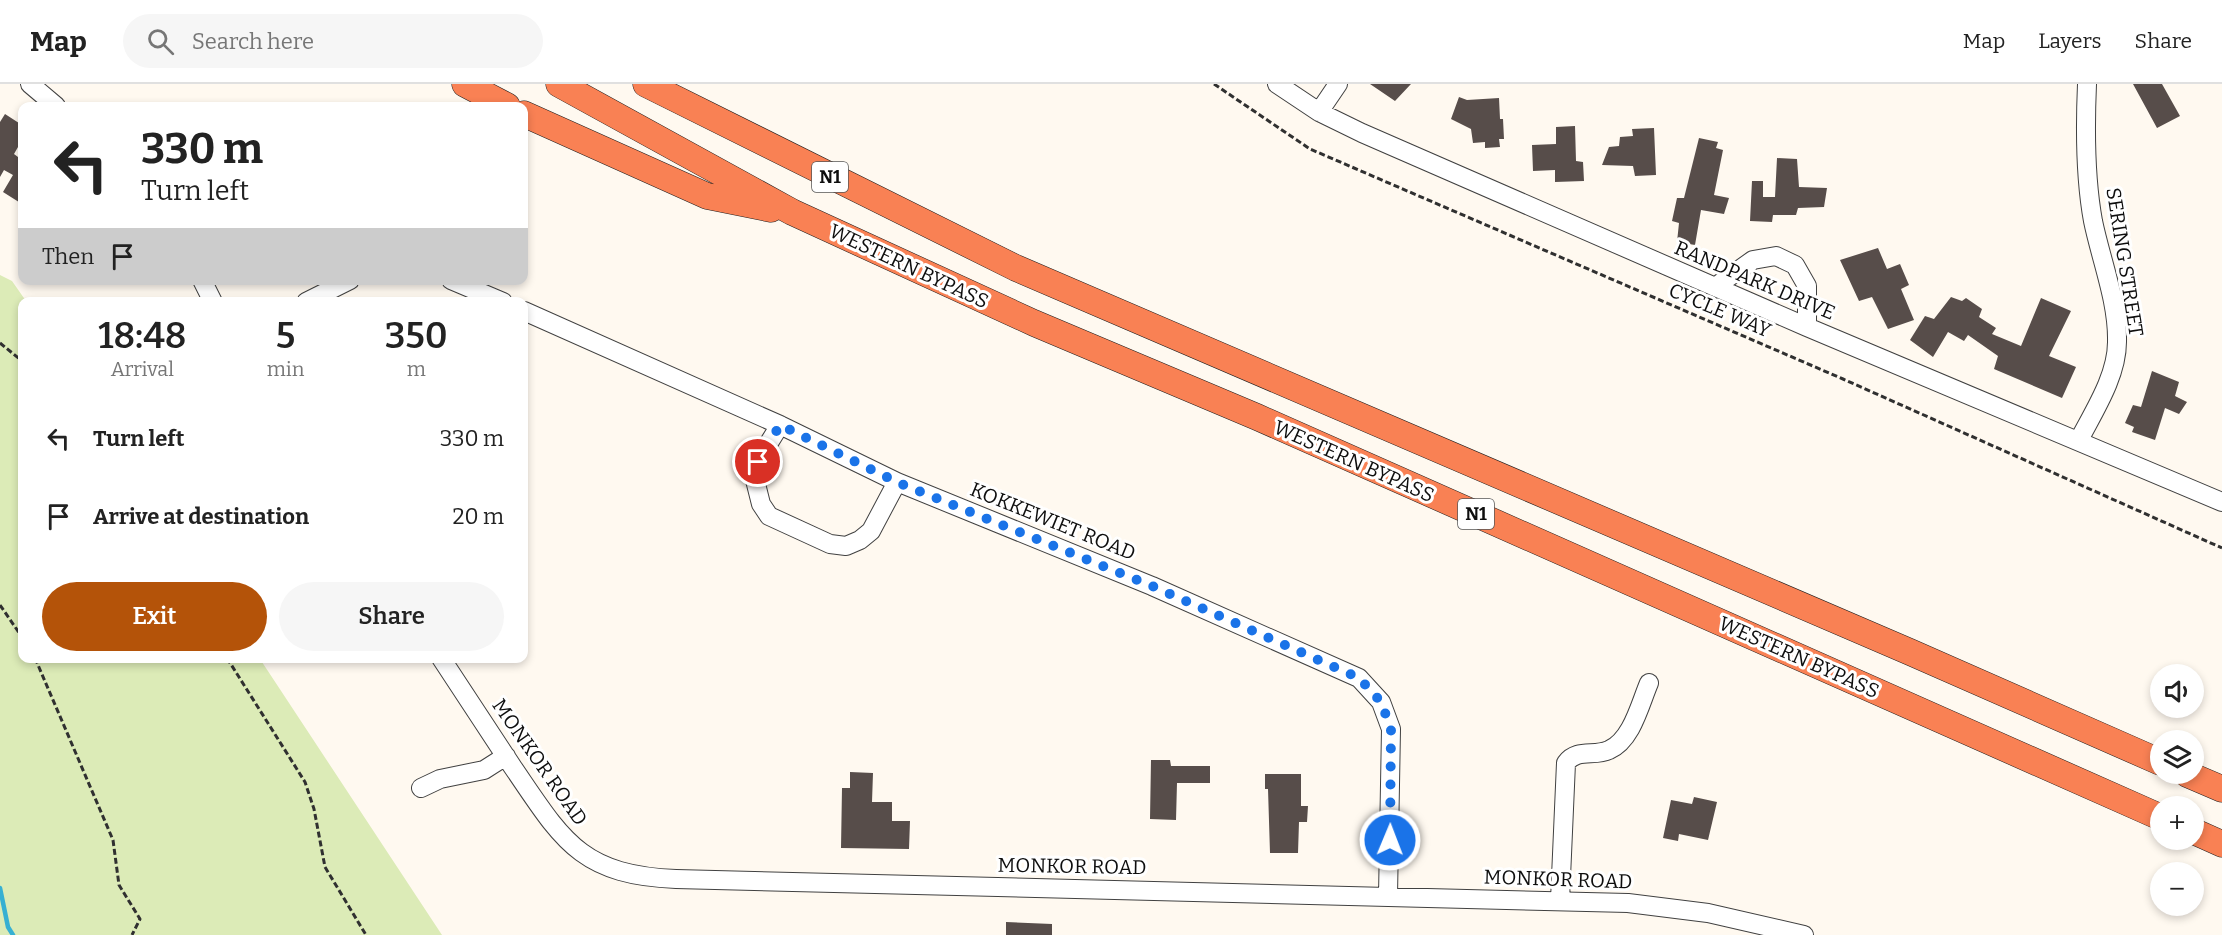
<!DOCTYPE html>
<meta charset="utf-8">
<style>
:root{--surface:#fff;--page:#f6f6f6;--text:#222;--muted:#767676;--line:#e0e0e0;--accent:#b45309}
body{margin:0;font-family:Bitter,serif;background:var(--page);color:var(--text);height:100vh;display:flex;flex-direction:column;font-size:22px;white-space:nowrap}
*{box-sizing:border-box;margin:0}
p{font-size:20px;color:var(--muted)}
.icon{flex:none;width:33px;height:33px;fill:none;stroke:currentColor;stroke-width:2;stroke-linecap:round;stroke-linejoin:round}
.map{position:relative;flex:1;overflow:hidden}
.sheet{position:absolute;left:18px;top:213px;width:510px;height:366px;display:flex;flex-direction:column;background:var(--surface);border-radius:12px;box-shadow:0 3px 9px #0003}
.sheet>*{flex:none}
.guide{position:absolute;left:18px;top:18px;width:510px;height:183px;border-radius:12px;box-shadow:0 3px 9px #0003;background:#fff;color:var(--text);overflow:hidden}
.tools{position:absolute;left:2150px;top:580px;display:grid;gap:12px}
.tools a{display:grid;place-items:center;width:54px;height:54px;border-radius:50%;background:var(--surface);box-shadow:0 3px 9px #0003;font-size:30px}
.pin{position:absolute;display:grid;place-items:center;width:51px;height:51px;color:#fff;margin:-26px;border:3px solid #fff;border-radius:50%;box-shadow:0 2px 6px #0007}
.me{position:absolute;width:66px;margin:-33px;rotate:1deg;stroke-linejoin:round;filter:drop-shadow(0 0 4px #0008)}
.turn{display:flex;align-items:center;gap:21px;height:126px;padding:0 24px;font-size:27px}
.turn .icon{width:78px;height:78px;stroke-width:2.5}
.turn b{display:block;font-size:42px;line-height:51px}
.then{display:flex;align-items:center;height:57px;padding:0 24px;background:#0003;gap:12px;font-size:22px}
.eta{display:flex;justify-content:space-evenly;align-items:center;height:102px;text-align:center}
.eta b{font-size:36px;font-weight:600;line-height:42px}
.primary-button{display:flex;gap:12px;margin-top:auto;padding:12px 24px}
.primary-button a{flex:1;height:69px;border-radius:36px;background:var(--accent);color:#fff;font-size:24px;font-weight:600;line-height:69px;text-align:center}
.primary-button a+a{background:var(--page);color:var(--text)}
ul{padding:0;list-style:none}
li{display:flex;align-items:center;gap:18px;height:78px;padding:0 24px}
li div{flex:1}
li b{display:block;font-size:22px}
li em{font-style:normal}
header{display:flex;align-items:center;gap:36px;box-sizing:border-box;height:84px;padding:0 30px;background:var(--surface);border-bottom:2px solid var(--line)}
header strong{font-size:28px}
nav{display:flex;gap:33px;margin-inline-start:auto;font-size:21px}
.search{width:420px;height:54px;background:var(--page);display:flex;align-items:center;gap:15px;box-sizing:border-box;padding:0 21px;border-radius:33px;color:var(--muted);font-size:22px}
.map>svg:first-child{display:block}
.green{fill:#dcebb7}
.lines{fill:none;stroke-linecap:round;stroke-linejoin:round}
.stream{stroke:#37b0d2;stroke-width:4.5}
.building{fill:#574d4a}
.minor-casing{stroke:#414141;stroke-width:20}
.highway-casing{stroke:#1f1f1f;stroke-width:27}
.path{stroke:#303030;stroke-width:3;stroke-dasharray:6 3;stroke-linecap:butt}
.minor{stroke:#fff;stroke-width:18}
.highway{stroke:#f98154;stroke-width:26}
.route{stroke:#1a73e8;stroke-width:10;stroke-dasharray:0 18}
.labels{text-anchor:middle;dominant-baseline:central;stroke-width:6;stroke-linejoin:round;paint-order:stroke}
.shield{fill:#fff;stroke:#565656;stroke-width:1.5}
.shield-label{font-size:18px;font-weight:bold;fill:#0e0e0e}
.street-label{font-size:20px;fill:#0e0e0e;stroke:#fff}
</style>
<header>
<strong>Map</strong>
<div class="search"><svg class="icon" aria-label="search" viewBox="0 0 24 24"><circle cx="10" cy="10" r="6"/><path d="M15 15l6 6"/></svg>Search here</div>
<nav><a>Map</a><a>Layers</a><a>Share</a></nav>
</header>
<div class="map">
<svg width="2222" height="851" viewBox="0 0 2222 851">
<rect width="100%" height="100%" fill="#fff9f0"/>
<path class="green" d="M0,191L12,197L26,217L22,218V574L260,575L442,851H0Z"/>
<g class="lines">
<path class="stream" d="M0,804L8,843L13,851"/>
</g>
<path class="building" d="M1370,0H1411L1395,17Z
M2133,0H2162L2180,32L2157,44Z
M1459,13L1467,16L1499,14L1500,35H1503L1504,55H1499L1500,63L1485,64V58L1473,59L1471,45L1451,35Z
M5,30L22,41V56L14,70L22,76V120L3,108L13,91L4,86L0,93V38Z
M1575,42L1576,77L1583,78L1584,97L1555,98V86L1533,87L1532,61L1556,60V43Z
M1654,44L1656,91L1635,92L1633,82L1602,81L1609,63L1619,62L1620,53L1633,52L1632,45Z
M1699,54L1718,58L1716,64L1723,66L1714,111L1729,114L1724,130L1701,126L1695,161L1677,158L1679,139L1672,137L1677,114H1684Z
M1777,74L1797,75L1799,103L1827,104L1824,123L1798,124L1796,131H1773L1772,138L1750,137L1752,97H1763V113H1775Z
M1878,164L1887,185L1900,180L1909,201L1901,205L1914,236L1888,245L1872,213L1859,217L1840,176Z
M1951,213L1962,217L1966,214L1982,225L1979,233L1996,244L1992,250L2021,262L2041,214L2071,227L2049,272L2076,283L2062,314L1994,285L1998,272L1968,251L1964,257L1948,248L1933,273L1910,256L1925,232L1934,235Z
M2152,287L2179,298L2175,312L2187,318L2179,330L2165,324L2155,356L2132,348L2134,343L2125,339L2133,321L2141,323Z
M1151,676H1170L1171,682H1210V699H1177L1176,736L1150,735Z
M850,688L873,689L872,718H892V737H910L909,765L841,764L842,704H850Z
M1265,690H1301V722H1308L1307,738H1299L1298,769H1270L1268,705H1265Z
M1694,713L1717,718L1708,756L1679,750L1678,757L1663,754L1671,716L1692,720Z
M1006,838L1052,840V851H1006Z"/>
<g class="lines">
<defs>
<path id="minor" d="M30,0L56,22
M1277,0L1319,28L1362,49L1807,243L2222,418
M1319,28L1338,0
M202,196L213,218
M451,196L503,218
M1715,203L1753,176L1776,172L1795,181L1807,202V243
M306,218L350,196
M524,227L780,341L897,398L1152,502L1359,594L1381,618L1391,645L1388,812
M780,341L757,378L754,392L761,420L769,432L830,460L846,462L860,456L871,447L897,398
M2079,356C2094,327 2117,292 2117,258C2118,218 2101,176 2093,137C2085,93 2085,45 2087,0
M441,574C465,610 488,646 512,682C562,755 579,791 676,795L1628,819L1708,829L1804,851
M421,704L440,695L484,686L506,672
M1560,816L1566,679C1577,664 1594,673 1609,666C1632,656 1640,620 1649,599"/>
<path id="highway" d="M465,0L507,22
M559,0L792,128L1034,239L1257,333L2160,733
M646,0L1016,184L1910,568L2160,678
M524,30L707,112L771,125
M2187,690L2222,705
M2193,747L2222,760"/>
</defs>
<use href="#minor" class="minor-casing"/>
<use href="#highway" class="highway-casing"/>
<path class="path" d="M1214,0L1310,65L1843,295L2222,464
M0,259L22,277
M0,521L22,553
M35,574L113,756L119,801L140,835L132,851
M227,574L305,698L314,725L325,783L366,851"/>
<use href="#minor" class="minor"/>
<use href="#highway" class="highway"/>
</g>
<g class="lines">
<path class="route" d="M758,378L780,341L899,399L1152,502L1359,594L1381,618L1391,645L1390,756"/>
</g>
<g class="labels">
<g class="shield">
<rect x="812" y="78" width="36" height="30" rx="4.5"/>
<rect x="1458" y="415" width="36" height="30" rx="4.5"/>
</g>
<g class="shield-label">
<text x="830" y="93">N1</text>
<text x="1476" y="430">N1</text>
</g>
<g class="street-label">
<text transform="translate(2125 178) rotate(81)">SERING STREET</text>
<text transform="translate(909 182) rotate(25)">WESTERN BYPASS</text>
<text transform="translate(1755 196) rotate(23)">RANDPARK DRIVE</text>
<text transform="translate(1720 226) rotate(23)">CYCLE WAY</text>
<text transform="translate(1354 377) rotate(24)">WESTERN BYPASS</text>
<text transform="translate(1053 437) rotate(22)">KOKKEWIET ROAD</text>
<text transform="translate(1799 573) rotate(24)">WESTERN BYPASS</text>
<text transform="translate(540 678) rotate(55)">MONKOR ROAD</text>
<text transform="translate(1072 782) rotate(1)">MONKOR ROAD</text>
<text transform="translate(1558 795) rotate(2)">MONKOR ROAD</text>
</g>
</g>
</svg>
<div class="tools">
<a><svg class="icon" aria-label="sound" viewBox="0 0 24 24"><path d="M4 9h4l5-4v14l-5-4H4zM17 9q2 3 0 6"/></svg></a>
<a><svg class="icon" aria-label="layers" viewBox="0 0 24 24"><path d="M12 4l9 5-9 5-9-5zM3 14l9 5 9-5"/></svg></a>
<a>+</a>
<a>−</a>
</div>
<div class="pin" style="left:758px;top:378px;background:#d93025"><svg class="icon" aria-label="arrive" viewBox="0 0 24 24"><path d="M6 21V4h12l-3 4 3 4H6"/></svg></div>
<svg class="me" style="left:1390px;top:756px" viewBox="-20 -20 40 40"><circle r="17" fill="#1a73e8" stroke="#fff" stroke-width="3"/><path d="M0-11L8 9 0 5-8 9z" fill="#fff"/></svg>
<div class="guide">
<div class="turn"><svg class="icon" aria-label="left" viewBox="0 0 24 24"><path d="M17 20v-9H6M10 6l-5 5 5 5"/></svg><div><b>330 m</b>Turn left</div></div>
<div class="then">Then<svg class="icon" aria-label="arrive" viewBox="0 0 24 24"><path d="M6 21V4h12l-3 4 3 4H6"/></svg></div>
</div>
<section class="sheet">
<div class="eta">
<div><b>18:48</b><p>Arrival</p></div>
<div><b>5</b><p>min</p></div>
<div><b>350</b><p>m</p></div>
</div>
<ul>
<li><svg class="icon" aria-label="left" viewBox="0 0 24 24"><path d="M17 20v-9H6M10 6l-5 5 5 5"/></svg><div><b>Turn left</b></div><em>330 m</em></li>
<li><svg class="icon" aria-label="arrive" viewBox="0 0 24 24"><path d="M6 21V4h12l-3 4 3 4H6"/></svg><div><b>Arrive at destination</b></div><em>20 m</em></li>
</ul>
<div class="primary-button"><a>Exit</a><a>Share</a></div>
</section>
</div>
